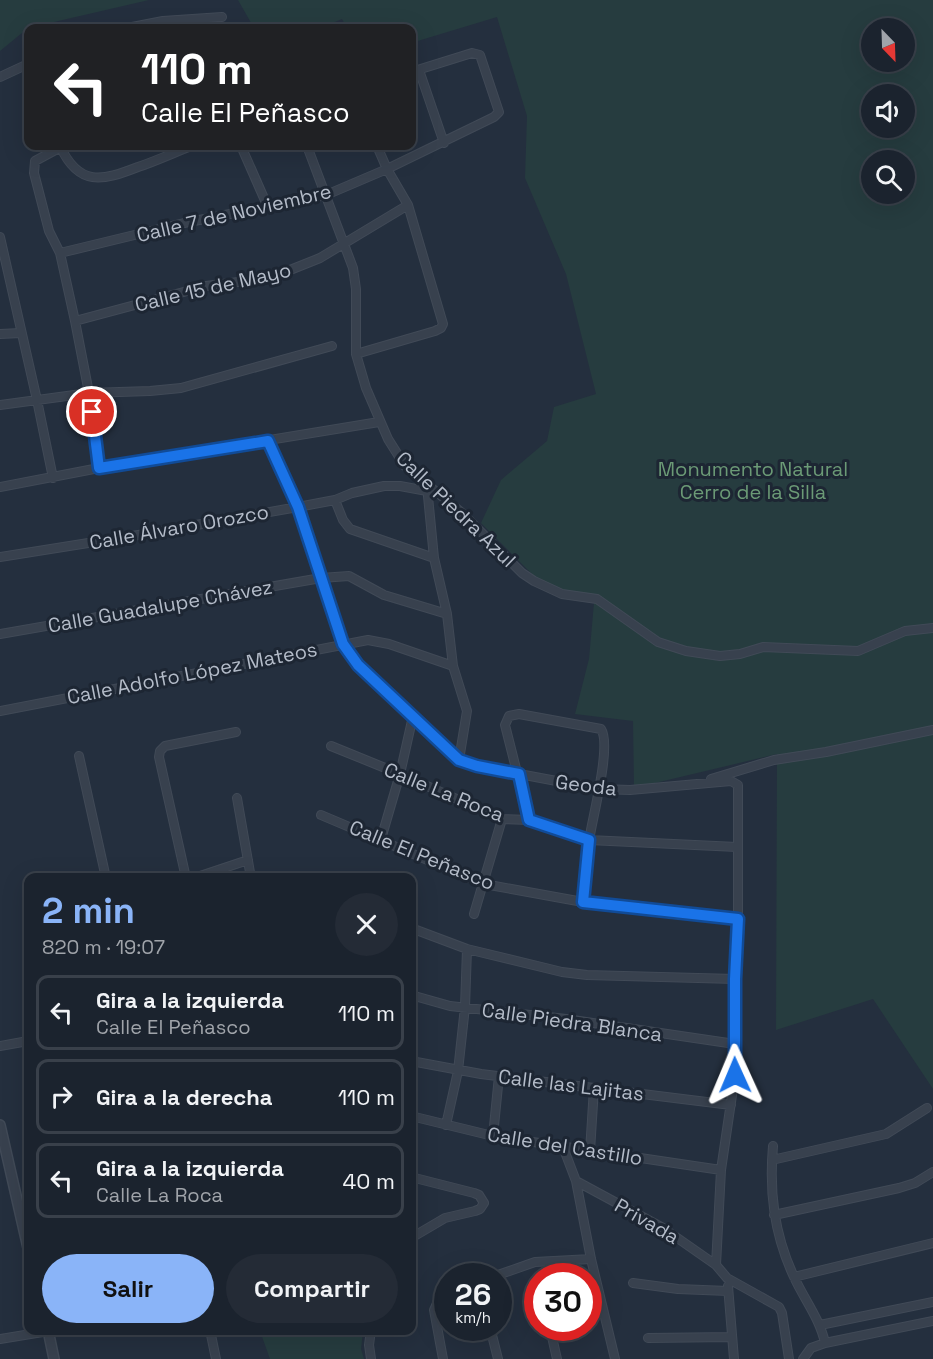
<!DOCTYPE html>
<html lang="es">
<meta charset="utf-8">
<style>
:root{--surface:#1b232e;--page:#242b36;--text:#f1f3f6;--muted:#a0a4aa;--line:#39404a;--accent:#8ab4f8}
body{margin:0;font-family:"Space Grotesk",sans-serif;background:var(--page);color:var(--text);height:100vh;display:flex;flex-direction:column;font-size:22px;white-space:nowrap}
*{box-sizing:border-box;margin:0}
p{font-size:20px;color:var(--muted)}
.icon{flex:none;width:33px;height:33px;fill:none;stroke:currentColor;stroke-width:2;stroke-linecap:round;stroke-linejoin:round}
.map{position:relative;flex:1;overflow:hidden}
.sheet{position:absolute;left:24px;top:873px;width:392px;height:462px;display:flex;flex-direction:column;background:var(--surface);border-radius:12px;box-shadow:0 6px 24px #0002,0 0 0 2px var(--line)}
.sheet>*{flex:none}
.hud{position:absolute;left:24px;top:24px;width:392px;height:126px;border-radius:12px;box-shadow:0 6px 24px #0002,0 0 0 2px var(--line);background:#202124;color:#fff;overflow:hidden}
.needle{width:39px;rotate:157deg}
.tools{position:absolute;left:861px;top:18px;display:grid;gap:12px}
.tools a{display:grid;place-items:center;width:54px;height:54px;border-radius:50%;background:var(--surface);box-shadow:0 6px 24px #0002,0 0 0 2px var(--line);font-size:30px}
.speed{position:absolute;left:434px;top:1263px;display:flex;gap:12px;font-size:30px;font-weight:700;text-align:center}
.speed>*{display:grid;place-content:center;width:78px;height:78px;border-radius:50%;background:var(--surface);box-shadow:0 6px 24px #0002,0 0 0 2px var(--line);line-height:1}
.speed small{font-size:15px;font-weight:400}
.speed .limit{border:9px solid #d22;background:#fff;color:#111}
.pin{position:absolute;display:grid;place-items:center;width:51px;height:51px;color:#fff;margin:-26px;border:3px solid #fff;border-radius:50%;box-shadow:0 2px 6px #0007}
.me{position:absolute;width:66px;margin:-33px;rotate:359deg;stroke-linejoin:round;filter:drop-shadow(0 0 4px #0008)}
.turn{display:flex;align-items:center;gap:21px;height:126px;padding:0 18px;font-size:27px}
.turn .icon{width:78px;height:78px;stroke-width:2.5}
.turn b{display:block;font-size:42px;line-height:51px}
.round{display:grid;place-items:center;flex:none;width:63px;height:63px;border-radius:32px;background:var(--page)}
.overview{display:flex;align-items:center;justify-content:space-between;height:102px;padding:0 18px}
h1{font-size:36px;font-weight:700;line-height:45px;color:var(--accent)}
.cta{display:flex;gap:12px;margin-top:auto;padding:12px 18px}
.cta a{flex:1;height:69px;border-radius:36px;background:var(--accent);color:#111;font-size:24px;font-weight:700;line-height:69px;text-align:center}
.cta a+a{background:var(--page);color:var(--text)}
ul{padding:0;list-style:none}
li{display:flex;align-items:center;gap:18px;height:75px;margin:0 12px 9px;padding:0 6px;border:3px solid var(--line);border-radius:12px}
li div{flex:1}
li b{display:block;font-size:22px}
li em{font-style:normal}
.map>svg:first-child{display:block}
.green{fill:#263c3f;fill-rule:evenodd}
.lines{fill:none;stroke-linecap:round;stroke-linejoin:round}
.minor-casing{stroke:#414a57;stroke-width:10}
.tertiary-casing{stroke:#414a57;stroke-width:12}
.minor{stroke:#38414e;stroke-width:8}
.tertiary{stroke:#38414e;stroke-width:9}
.route-casing{stroke:#114b97;stroke-width:15}
.route{stroke:#1a73e8;stroke-width:10}
.labels{text-anchor:middle;dominant-baseline:central;stroke-width:6;stroke-linejoin:round;paint-order:stroke}
.street-label{font-size:20px;fill:#b4bcc9;stroke:#1d2633}
.park-label{font-size:20px;fill:#6b9a76;stroke:#1d2633}
</style>
<div class="map">
<svg width="933" height="1359" viewBox="0 0 933 1359">
<rect width="100%" height="100%" fill="#242f3e"/>
<path class="green" d="M0,0H149L28,28L0,51Z
M238,0H933V1089L873,999L776,1030L777,754L634,788L633,721L575,714L589,659L594,603L540,582L481,523L501,480L547,441L554,407L596,394L566,274L525,178L527,116L497,17L411,43V28H347L342,19L320,28H254ZM872,28H904V62H872ZM872,94H904V128H872ZM872,160H904V194H872Z
M260,1331H363L361,1349L364,1359H270Z"/>
<g class="lines">
<defs>
<path id="minor" d="M127,28L163,21L222,17
M419,70L444,143
M0,77L28,64
M60,146C79,187 102,181 138,167C156,161 173,153 191,146
M241,146L267,205
M307,146L353,268L356,289V354L366,388L388,439L405,466L461,512L522,573L534,581L562,594L597,599L658,642L686,651L720,656L740,654L763,647L858,651L905,631L933,628
M61,147L35,161L34,173L49,231L60,253L75,321L89,393L99,468
M0,237L37,400L53,478
M60,253L184,223L326,195L387,169L494,117L499,112L480,55L472,53L411,72
M75,321L206,286L262,279L285,272L320,258L408,205
M0,334L21,333
M356,354L435,331L441,328L443,324L408,205L387,169L377,146
M0,405L89,393L150,391L181,388L332,346
M268,441L298,507L343,644L358,665L459,760L477,766L599,789L630,790L731,781L738,785V919L735,979V1075L721,1170L716,1265
M427,486L434,558L447,614L453,666L467,711L459,760
M0,487L99,468L379,422
M335,500L343,520L350,529L434,558
M0,557L151,533L298,507L335,500L352,493L384,486H400L427,491
M0,634L321,578L349,576L384,595L447,614
M0,711L368,640L389,644L453,666
M331,746L400,774L502,819L529,820L589,840L737,847
M79,756L106,878
M711,779L774,760L826,752L933,730
M237,798L251,878
M321,815L484,884L583,902L738,919
M529,820L505,725L509,716L519,714L601,729C612,745 592,819 589,841C586,861 585,882 583,902
M381,839L400,774L413,716
M186,878L159,757L160,751L165,746L236,732
M194,878L248,860
M474,914L502,819
M411,928L467,949L562,972L587,975L735,979
M411,995L450,1006L566,1019L735,1044
M0,1046L28,1041
M411,1061L481,1074L731,1105
M411,1116L493,1136L721,1170
M446,1125L458,1071L465,1007L467,949
M493,1136L499,1076
M773,1146C769,1192 774,1234 794,1277C804,1299 820,1319 825,1343
M563,1147L576,1181L591,1259L615,1359
M590,1151L594,1088
M772,1160L886,1134L927,1108
M411,1177L474,1193L479,1195L484,1203L480,1209L475,1211L445,1218L411,1238
M576,1181L663,1228L716,1265L727,1278L779,1307L782,1313L789,1359
M774,1215L899,1188L915,1183L933,1172
M495,1276L535,1262L591,1259
M794,1277L933,1243
M633,1283L678,1289L728,1291
M728,1286L734,1359
M820,1325L933,1302
M550,1328L557,1359
M210,1330L216,1359
M371,1330L369,1345L371,1359
M492,1335L498,1359
M648,1338L732,1337
M0,1339L55,1330
M443,1359L434,1310L438,1301L447,1297
M803,1359L811,1348L825,1343L933,1321"/>
<path id="tertiary" d="M0,1125L28,1248
M48,1330L54,1359"/>
</defs>
<use href="#minor" class="minor-casing"/>
<use href="#tertiary" class="tertiary-casing"/>
<use href="#minor" class="minor"/>
<use href="#tertiary" class="tertiary"/>
</g>
<g class="lines">
<defs>
<path id="route" d="M92,412L99,468L268,441L298,507L343,644L358,665L459,760L477,766L519,774L529,820L589,840L583,902L738,919L735,979V1075"/>
</defs>
<use href="#route" class="route-casing"/>
<use href="#route" class="route"/>
</g>
<g class="labels">
<g class="street-label">
<text transform="translate(234 213) rotate(-13)">Calle 7 de Noviembre</text>
<text transform="translate(213 287) rotate(-13)">Calle 15 de Mayo</text>
<text transform="translate(456 509) rotate(44)">Calle Piedra Azul</text>
<text transform="translate(179 527) rotate(-10)">Calle Álvaro Orozco</text>
<text transform="translate(160 606) rotate(-10)">Calle Guadalupe Chávez</text>
<text transform="translate(192 673) rotate(-11)">Calle Adolfo López Mateos</text>
<text transform="translate(586 785) rotate(7)">Geoda</text>
<text transform="translate(444 792) rotate(22)">Calle La Roca</text>
<text transform="translate(422 855) rotate(22)">Calle El Peñasco</text>
<text transform="translate(572 1022) rotate(8)">Calle Piedra Blanca</text>
<text transform="translate(571 1085) rotate(7)">Calle las Lajitas</text>
<text transform="translate(565 1146) rotate(9)">Calle del Castillo</text>
<text transform="translate(647 1221) rotate(30)">Privada</text>
</g>
<g class="park-label">
<text x="753" y="469">Monumento Natural<tspan x="753" dy="23">Cerro de la Silla</tspan></text>
</g>
</g>
</svg>
<div class="tools">
<a><svg class="needle" viewBox="-14 -14 28 28"><path d="M0-13l5 13h-10z" fill="#e53935"/><path d="M0 13l5-13h-10z" fill="#a0a4aa"/></svg></a>
<a><svg class="icon" aria-label="sound" viewBox="0 0 24 24"><path d="M4 9h4l5-4v14l-5-4H4zM17 9q2 3 0 6"/></svg></a>
<a><svg class="icon" aria-label="search" viewBox="0 0 24 24"><circle cx="10" cy="10" r="6"/><path d="M15 15l6 6"/></svg></a>
</div>
<div class="speed"><div>26<small>km/h</small></div><div class="limit">30</div></div>
<div class="pin" style="left:92px;top:412px;background:#d93025"><svg class="icon" aria-label="arrive" viewBox="0 0 24 24"><path d="M6 21V4h12l-3 4 3 4H6"/></svg></div>
<svg class="me" style="left:735px;top:1075px" viewBox="-20 -20 40 40"><path d="M0-17L14 15 0 8-14 15z" fill="#1a73e8" stroke="#fff" stroke-width="4"/></svg>
<div class="hud">
<div class="turn"><svg class="icon" aria-label="left" viewBox="0 0 24 24"><path d="M17 20v-9H6M10 6l-5 5 5 5"/></svg><div><b>110 m</b>Calle El Peñasco</div></div>
</div>
<section class="sheet">
<div class="overview"><div><h1>2 min</h1><p>820 m · 19:07</p></div><a class="round"><svg class="icon" aria-label="close" viewBox="0 0 24 24"><path d="M6 6l12 12M18 6L6 18"/></svg></a></div>
<ul>
<li><svg class="icon" aria-label="left" viewBox="0 0 24 24"><path d="M17 20v-9H6M10 6l-5 5 5 5"/></svg><div><b>Gira a la izquierda</b><p>Calle El Peñasco</p></div><em>110 m</em></li>
<li><svg class="icon" aria-label="right" viewBox="0 0 24 24"><path d="M7 20v-9h11M14 6l5 5-5 5"/></svg><div><b>Gira a la derecha</b></div><em>110 m</em></li>
<li><svg class="icon" aria-label="left" viewBox="0 0 24 24"><path d="M17 20v-9H6M10 6l-5 5 5 5"/></svg><div><b>Gira a la izquierda</b><p>Calle La Roca</p></div><em>40 m</em></li>
</ul>
<div class="cta"><a>Salir</a><a>Compartir</a></div>
</section>
</div>
